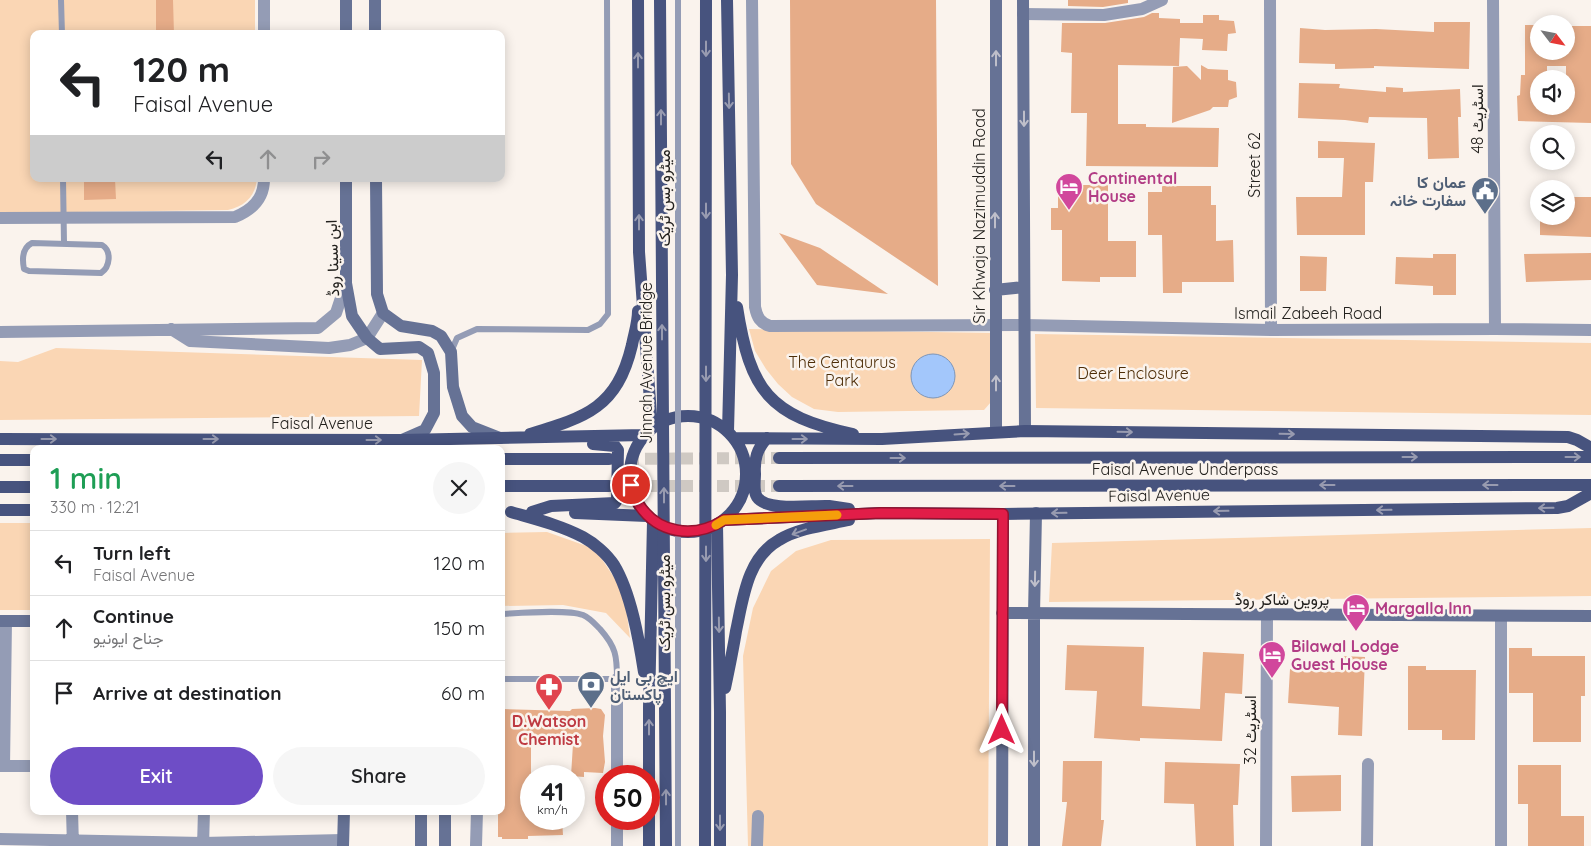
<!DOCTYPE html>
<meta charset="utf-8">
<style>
:root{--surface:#fff;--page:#f6f6f6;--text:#202124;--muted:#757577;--line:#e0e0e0;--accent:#6e4dc6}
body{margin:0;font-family:Quicksand,Vazirmatn,sans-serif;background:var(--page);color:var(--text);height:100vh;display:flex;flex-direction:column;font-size:19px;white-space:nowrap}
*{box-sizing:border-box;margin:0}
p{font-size:16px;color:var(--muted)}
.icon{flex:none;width:28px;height:28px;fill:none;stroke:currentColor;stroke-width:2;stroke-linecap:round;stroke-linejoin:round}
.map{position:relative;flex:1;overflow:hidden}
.details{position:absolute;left:30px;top:445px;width:475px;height:370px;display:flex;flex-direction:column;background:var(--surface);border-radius:10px;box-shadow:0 2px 12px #0003}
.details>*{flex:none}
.guide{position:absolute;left:30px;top:30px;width:475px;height:152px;border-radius:10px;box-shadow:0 2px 12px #0003;background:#fff;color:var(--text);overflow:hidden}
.needle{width:32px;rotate:122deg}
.buttons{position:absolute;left:1530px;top:15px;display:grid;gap:10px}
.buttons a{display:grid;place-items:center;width:45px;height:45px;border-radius:50%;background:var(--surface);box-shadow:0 2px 12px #0003;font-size:25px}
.speed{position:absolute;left:520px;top:765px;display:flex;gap:10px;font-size:25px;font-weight:700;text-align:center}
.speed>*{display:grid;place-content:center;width:65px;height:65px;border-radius:50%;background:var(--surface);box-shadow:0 2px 12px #0003;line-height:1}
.speed small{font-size:12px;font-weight:400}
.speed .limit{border:8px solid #d22;background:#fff;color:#111}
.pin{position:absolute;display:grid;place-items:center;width:42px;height:42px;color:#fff;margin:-21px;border:2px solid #fff;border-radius:50%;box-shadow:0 1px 5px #0007}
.me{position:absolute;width:55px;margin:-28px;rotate:0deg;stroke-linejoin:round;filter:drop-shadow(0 0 4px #0008)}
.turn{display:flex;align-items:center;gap:18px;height:105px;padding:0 20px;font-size:22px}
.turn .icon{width:65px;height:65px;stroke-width:2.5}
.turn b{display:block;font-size:35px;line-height:42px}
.lanes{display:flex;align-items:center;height:48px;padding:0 20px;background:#0003;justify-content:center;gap:25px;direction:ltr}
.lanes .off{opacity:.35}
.round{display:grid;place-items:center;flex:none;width:52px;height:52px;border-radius:26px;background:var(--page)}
.summary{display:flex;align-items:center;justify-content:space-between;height:85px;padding:0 20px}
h1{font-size:30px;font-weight:600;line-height:38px;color:#1e9e55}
.button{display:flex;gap:10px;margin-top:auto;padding:10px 20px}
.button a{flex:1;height:58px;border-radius:30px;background:var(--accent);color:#fff;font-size:20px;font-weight:600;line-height:58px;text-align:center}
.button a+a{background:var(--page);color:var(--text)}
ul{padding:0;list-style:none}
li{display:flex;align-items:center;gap:15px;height:65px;padding:0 20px;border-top:1px solid var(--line)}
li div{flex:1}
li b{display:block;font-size:19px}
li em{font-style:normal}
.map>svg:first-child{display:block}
.green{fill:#fad6b4}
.water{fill:#a3c7fb;stroke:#7c95b8}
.building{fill:#e6ac88;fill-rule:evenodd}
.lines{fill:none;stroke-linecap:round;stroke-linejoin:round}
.primary-tunnel{stroke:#cfc9c3;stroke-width:12;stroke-dasharray:12 6;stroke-linecap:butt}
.lane{stroke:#949cb5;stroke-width:6}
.street{stroke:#949cb5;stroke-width:12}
.secondary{stroke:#667295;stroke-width:12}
.primary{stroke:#47537e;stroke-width:12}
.lane-bridge{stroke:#949cb5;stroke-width:6}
.primary-bridge{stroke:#47537e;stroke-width:12}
.oneway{stroke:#989bb0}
.oneway2{stroke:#bfbfca}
.route-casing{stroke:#92132f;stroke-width:12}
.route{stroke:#e11d48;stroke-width:9}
.slow{stroke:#f59e0b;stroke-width:9}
.labels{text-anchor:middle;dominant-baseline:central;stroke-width:5;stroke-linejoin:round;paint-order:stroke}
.street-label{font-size:16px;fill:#22201d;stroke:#faf3ed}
.hotel-label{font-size:16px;font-weight:bold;fill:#b23c85;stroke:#faf3ed;text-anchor:start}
.service-label{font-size:16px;font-weight:bold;fill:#4e5e75;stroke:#faf3ed;text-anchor:end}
.park-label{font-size:16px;fill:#4d2d07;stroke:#faf3ed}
.health-label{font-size:16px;font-weight:bold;fill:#be3a42;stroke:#faf3ed}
</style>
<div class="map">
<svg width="1591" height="846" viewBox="0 0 1591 846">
<rect width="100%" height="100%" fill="#faf3ed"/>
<path class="green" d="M0,0H255V34H34V179H257C255,197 245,206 228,210L0,213Z
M749,329L993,333L991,402L984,410H979L838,412L814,409L792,397L778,384L766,369L755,351Z
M1035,334L1591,343V415L1036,408Z
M56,348L422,360L419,416L0,420V361L18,362Z
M0,523H34V610H0Z
M1591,528V596L1049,602L1052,543Z
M547,532L595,549L624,592L630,638L606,613L563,605L501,606V533Z
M990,539L988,846H748L743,656L753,608L771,571L796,551L831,540Z"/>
<path class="water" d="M911 376a22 22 0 1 1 44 0a22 22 0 1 1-44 0Z"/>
<path class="building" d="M156,0H173L174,34H156Z
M790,0H936L938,286L816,204L791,164Z
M1068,0H1128V3L1103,7L1068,6Z
M1152,13H1159V18L1180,19V23H1203V15H1219V20L1234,21L1236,33L1228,34L1227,51L1202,50L1203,39L1180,38L1179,66L1118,65V124H1146V127L1219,128L1218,167L1086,166L1087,113H1071L1072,53L1061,52L1062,23H1105L1144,17Z
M1434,22H1470L1469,69L1374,66V68L1335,69V64L1299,63L1300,28L1325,30L1376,29L1434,32Z
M1525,25H1539V51H1567V26H1591V123L1518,121L1517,96L1520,95L1521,75H1525ZM1547,66H1566V106H1539V79H1547Z
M1201,65L1208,69L1228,70V80L1236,82L1237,97L1229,100L1228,107H1213L1210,110L1172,123L1173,67L1187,66L1201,80Z
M1299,83L1340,84L1339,88L1386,92V87L1403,88V92L1460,89L1461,117H1458L1459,158L1428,159L1427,118L1369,117L1368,123L1345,120L1298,118Z
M1318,141L1375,143L1373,182H1365V235H1297L1296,197H1342L1344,158H1318Z
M115,179L116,199L84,200V180Z
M1082,185H1108V241H1136V277H1100V282L1062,281V230H1051V208H1058V195H1066L1067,188H1082Z
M1162,186H1211V205H1216V241L1233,240L1234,282H1182V293H1163L1162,235H1148V192H1162Z
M1566,197H1591V237L1540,235V216H1566Z
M779,233L820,248L888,294L817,285Z
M1591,253V280L1526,282L1524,254Z
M1433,254H1456V295H1433V286L1395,284L1396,257L1433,258Z
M1300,256L1327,257L1326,291H1300Z
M1067,645L1144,647L1142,706L1200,709L1203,652L1244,654L1242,694L1225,693L1222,741L1140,738V741L1094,738L1097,691L1065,690Z
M1509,648H1532V656H1585V696H1581V742H1533V693H1509Z
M1341,656L1365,657L1362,736L1338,735L1339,707L1288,703L1290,669L1341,672Z
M1408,666H1426V670H1476L1475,740H1442V730H1408Z
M595,708L601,709L605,715L603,736L605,762L603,773L584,772V777L571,776L573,744H569V741H531V819H562L563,835L528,836V839H502V837H498V811H501L502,709L570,711L572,709Z
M1063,761H1102L1101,820H1104L1101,846H1062L1067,802H1062Z
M1165,762L1240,764L1238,805H1233L1234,846H1196L1194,804L1164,803Z
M1518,765H1561V816H1584V846H1528V804H1518Z
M1341,775V811L1292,812L1291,776Z"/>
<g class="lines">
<path class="primary-tunnel" d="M609,459L779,458
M609,486H779"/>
<path class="lane" d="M61,0L62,34
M63,179L64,243
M32,243L102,245C112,251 110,267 101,273L29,271L24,269C22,259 22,248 32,243Z
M451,352L457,338L477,329L588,330L600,324L608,314L607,0
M501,614C520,613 567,609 583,615C590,618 595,624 600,629C616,647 617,656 617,679H501"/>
<path class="street" d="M264,0V34
M752,0L755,307C757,317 760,323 770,326L1024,325L1271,330L1495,329L1591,330
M1270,0L1271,330
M1493,0L1495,329
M1023,14L1104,15L1142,9L1162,0
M0,218L235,217C252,210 264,199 264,179
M171,329L190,341L329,348L350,345L367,338L383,313
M0,332L318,328L336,313L346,283
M617,679V776
M0,766H34
M4,766L6,621
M72,811L73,846
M617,819V846
M0,839L203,843L343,840
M203,846L204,811
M476,846L477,811
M757,846L758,816
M1266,846L1267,615
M1367,846L1368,764
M1501,846V616"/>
<path class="secondary" d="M346,0V34
M375,0V34
M1023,0L1025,431
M346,179V283L352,316L367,338L380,349L419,347L428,353L434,373V413L425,430L402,440
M376,179L377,294L383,313L401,326L432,331L441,336L451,352L453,387L462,416L472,427L500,438
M995,290L1024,287
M996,432V0
M1002,613L1591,616
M0,621H34
M421,811V846
M343,846L344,811
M445,846V811
M1002,846L1003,514
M1034,846V614L1036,513"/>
<path class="primary" d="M638,0L639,252L652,428
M727,0L732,275L728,431
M737,307C750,391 769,416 853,434
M630 474a58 58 0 1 1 116 0a58 58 0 1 1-116 0Z
M530,434C586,417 617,408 632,345C634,334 638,323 638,311
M734,438L882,439L1025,431L1568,437L1577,440L1591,448
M767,438C757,449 754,459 755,474C755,481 753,491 757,497C767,512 812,505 829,506C836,507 842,508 849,509
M0,439L402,440L644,435
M779,458L1591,457
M501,459H609
M0,460H34
M501,486H609
M779,486L1591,485
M0,487H34
M0,510H34
M511,512C535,519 560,525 583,537C594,543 607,554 614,565C631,593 639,640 644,672
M532,512L551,506L615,503L617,500L618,450L615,446L593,444
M575,513L647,516
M724,520L881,513L1003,514L1557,508L1568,506L1591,493
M717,524L720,712V846
M725,688C729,669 733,650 736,631C743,599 747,558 779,540C799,528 826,525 849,520
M649,846V707L653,521"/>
<path class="lane-bridge" d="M678,0V846"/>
<path class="primary-bridge" d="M660,0L666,846
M705,846L706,0"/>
</g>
<defs><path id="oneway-shaft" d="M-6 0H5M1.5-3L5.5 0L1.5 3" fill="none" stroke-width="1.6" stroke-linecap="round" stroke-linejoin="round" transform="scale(1.25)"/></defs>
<g class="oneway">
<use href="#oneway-shaft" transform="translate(706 49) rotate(90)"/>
<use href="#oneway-shaft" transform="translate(638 60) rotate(-90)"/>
<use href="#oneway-shaft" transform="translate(729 101) rotate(89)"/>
<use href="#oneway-shaft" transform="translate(661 117) rotate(-90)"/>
<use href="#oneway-shaft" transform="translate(706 211) rotate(90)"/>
<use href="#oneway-shaft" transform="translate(639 222) rotate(-90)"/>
<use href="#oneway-shaft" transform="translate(662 332) rotate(-90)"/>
<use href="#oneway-shaft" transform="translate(706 374) rotate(90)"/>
<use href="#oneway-shaft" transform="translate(1125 432) rotate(1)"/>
<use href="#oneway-shaft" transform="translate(962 434) rotate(-4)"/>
<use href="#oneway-shaft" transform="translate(1287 434) rotate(1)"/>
<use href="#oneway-shaft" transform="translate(49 439)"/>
<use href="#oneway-shaft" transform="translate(211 439)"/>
<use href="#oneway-shaft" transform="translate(800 439)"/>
<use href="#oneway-shaft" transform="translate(374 440)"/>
<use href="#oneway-shaft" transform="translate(1410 457)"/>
<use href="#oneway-shaft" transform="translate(1573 457)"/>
<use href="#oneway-shaft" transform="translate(898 458)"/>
<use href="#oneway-shaft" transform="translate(1327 485) rotate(180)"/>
<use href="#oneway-shaft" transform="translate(1490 485) rotate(180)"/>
<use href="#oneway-shaft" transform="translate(845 486) rotate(180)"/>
<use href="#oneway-shaft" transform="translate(1007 486) rotate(180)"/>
<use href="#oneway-shaft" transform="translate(664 495) rotate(-90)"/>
<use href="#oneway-shaft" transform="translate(1546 508) rotate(179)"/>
<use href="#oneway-shaft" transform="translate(1384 510) rotate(179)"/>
<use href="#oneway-shaft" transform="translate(1221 511) rotate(179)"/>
<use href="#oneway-shaft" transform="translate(1059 513) rotate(179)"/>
<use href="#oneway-shaft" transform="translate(799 532) rotate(160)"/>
<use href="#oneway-shaft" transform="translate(706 554) rotate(90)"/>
<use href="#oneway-shaft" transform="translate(719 625) rotate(89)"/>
<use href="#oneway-shaft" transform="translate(649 727) rotate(-90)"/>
<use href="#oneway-shaft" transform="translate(666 797) rotate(-90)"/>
<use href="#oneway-shaft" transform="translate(720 823) rotate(90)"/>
</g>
<g class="oneway2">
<use href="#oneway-shaft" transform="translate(996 58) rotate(-90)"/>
<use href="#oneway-shaft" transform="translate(1024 119) rotate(90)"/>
<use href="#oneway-shaft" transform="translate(995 220) rotate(-90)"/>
<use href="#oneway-shaft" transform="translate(996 383) rotate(-90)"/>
<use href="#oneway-shaft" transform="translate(1035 579) rotate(91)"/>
<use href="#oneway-shaft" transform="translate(1034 759) rotate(90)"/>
</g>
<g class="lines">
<defs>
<path id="route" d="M631,485C633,491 634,498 638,503C657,534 694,539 724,520L881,513L1003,514L1002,730"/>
</defs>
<use href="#route" class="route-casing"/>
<use href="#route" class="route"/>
<path class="slow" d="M716,525L724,520L837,515"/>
</g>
<defs>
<symbol id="hotel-pin" viewBox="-11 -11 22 30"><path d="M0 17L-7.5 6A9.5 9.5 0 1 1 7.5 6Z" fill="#d1479c" stroke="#faf3ed"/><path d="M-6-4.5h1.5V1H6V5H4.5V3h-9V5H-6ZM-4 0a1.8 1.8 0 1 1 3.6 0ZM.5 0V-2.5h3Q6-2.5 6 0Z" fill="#fff"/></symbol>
<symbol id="civic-pin" viewBox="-11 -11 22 30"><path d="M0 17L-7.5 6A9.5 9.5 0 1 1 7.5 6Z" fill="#5c6f8a" stroke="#faf3ed"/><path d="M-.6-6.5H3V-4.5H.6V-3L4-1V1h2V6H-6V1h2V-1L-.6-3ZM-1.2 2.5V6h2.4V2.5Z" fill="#fff"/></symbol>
<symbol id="bank-pin" viewBox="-11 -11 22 30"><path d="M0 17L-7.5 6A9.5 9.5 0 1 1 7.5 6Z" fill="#5c6f8a" stroke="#faf3ed"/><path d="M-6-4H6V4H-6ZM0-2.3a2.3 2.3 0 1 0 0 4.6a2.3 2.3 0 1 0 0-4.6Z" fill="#fff"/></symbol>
<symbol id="pharmacy-pin" viewBox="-11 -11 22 30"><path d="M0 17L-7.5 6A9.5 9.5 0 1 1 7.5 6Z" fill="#e0444e" stroke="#faf3ed"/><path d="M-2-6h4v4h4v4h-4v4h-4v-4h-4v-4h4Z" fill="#fff"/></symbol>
</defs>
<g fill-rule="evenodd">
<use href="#hotel-pin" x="1053" y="171" width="32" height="43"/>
<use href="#civic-pin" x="1469" y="175" width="32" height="43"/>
<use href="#hotel-pin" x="1340" y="592" width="32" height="43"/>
<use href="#hotel-pin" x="1256" y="639" width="32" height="43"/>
<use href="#bank-pin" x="575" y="669" width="32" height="43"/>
<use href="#pharmacy-pin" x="533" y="671" width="32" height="43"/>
</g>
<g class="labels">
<g class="street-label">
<text transform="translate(1477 119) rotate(-90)">اسٹریٹ 48</text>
<text transform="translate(1254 165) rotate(-90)">Street 62</text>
<text transform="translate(664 198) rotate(-90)">میٹرو بس ٹریک</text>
<text transform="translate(979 216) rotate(-90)">Sir Khwaja Nazimuddin Road</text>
<text transform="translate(332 258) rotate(-92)">ابن سینا روڈ</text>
<text x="1308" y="313">Ismail Zabeeh Road</text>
<text transform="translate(646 363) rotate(-90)">Jinnah Avenue Bridge</text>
<text x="322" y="423">Faisal Avenue</text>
<text x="1185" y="469">Faisal Avenue Underpass</text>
<text transform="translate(1159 495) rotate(-1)">Faisal Avenue</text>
<text x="1282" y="599">پروین شاکر روڈ</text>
<text transform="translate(664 603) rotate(-90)">میٹرو بس ٹریک</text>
<text transform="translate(1250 730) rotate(-90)">اسٹریٹ 32</text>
</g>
<g class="hotel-label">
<text x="1088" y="178">Continental<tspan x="1088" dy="18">House</tspan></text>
<text x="1375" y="608">Margalla Inn</text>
<text x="1291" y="646">Bilawal Lodge<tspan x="1291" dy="18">Guest House</tspan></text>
</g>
<g class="service-label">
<text x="1466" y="182">عمان کا<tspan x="1466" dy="18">سفارت خانہ</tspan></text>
<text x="610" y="676" text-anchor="start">ایچ بی ایل<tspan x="610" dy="18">پاکستان</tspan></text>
</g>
<g class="park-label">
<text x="842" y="362">The Centaurus<tspan x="842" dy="18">Park</tspan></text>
<text x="1133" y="373">Deer Enclosure</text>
</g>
<g class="health-label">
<text x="549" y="721">D.Watson<tspan x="549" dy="18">Chemist</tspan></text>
</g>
</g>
</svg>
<div class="buttons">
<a><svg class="needle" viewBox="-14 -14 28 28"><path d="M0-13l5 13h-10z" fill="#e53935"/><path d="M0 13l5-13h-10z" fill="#757577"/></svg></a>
<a><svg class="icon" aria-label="sound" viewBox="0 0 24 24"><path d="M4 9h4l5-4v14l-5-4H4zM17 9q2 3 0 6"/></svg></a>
<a><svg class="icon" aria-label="search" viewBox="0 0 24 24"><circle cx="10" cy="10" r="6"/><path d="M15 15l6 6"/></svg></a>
<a><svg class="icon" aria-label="layers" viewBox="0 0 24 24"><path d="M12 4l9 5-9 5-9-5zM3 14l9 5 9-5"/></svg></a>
</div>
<div class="speed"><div>41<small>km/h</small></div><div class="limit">50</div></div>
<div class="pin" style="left:631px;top:485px;background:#d93025"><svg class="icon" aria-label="arrive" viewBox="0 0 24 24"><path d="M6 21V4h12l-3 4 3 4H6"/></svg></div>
<svg class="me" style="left:1002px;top:730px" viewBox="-20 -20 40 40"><path d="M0-17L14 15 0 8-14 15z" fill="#e11d48" stroke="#fff" stroke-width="4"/></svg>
<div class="guide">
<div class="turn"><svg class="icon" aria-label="left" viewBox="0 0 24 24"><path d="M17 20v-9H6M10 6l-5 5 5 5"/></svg><div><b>120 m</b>Faisal Avenue</div></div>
<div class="lanes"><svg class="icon" aria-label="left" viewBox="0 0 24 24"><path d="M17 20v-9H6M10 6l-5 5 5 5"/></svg><svg class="icon off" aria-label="ahead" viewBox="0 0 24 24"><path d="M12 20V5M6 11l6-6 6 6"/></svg><svg class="icon off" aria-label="right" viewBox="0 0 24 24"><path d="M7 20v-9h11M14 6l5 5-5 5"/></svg></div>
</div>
<section class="details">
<div class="summary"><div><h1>1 min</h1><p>330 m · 12:21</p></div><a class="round"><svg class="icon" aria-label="close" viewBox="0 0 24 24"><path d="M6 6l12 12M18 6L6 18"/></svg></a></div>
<ul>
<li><svg class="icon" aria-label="left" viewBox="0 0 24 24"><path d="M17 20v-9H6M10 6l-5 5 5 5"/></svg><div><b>Turn left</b><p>Faisal Avenue</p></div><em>120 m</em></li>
<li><svg class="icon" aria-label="ahead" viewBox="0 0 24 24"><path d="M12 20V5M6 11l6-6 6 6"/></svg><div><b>Continue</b><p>جناح ایونیو</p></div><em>150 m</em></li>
<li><svg class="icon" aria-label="arrive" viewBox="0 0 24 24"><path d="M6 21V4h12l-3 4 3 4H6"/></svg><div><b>Arrive at destination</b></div><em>60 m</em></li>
</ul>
<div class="button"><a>Exit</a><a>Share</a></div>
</section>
</div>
